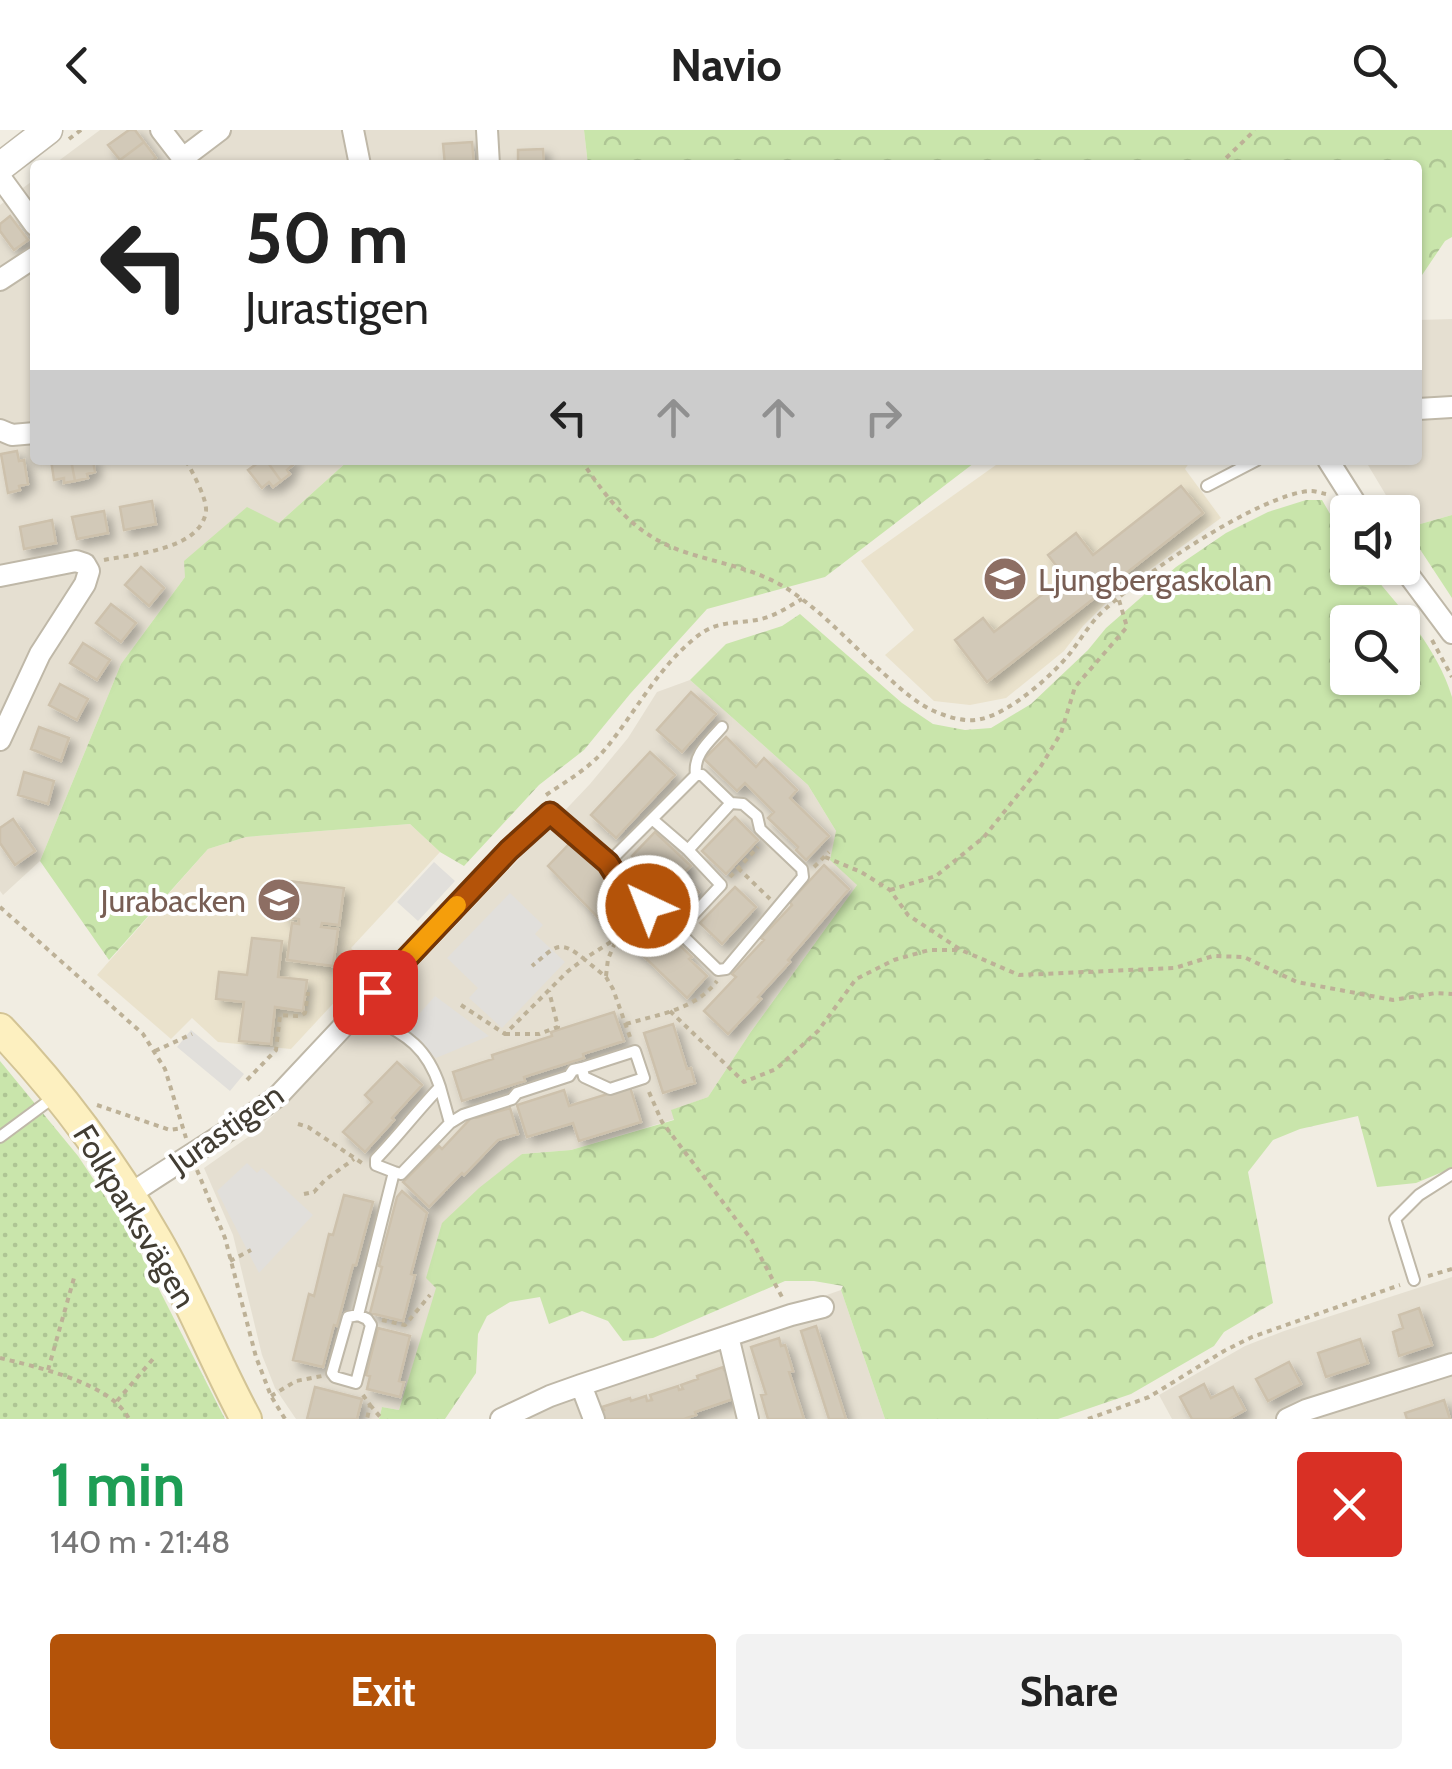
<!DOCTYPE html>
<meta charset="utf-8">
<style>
:root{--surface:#fff;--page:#f2f2f2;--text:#222;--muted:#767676;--accent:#b45309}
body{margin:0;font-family:Cabin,sans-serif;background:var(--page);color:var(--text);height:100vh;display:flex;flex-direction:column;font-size:38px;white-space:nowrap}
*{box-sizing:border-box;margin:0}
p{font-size:32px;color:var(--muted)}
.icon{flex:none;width:55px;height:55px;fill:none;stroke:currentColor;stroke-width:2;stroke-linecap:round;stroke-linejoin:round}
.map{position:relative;height:1289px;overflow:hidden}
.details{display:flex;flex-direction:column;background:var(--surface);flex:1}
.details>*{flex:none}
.banner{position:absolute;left:30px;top:30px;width:1392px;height:305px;border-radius:10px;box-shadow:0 2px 8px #0004;background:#fff;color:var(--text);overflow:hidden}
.controls{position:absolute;left:1330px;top:365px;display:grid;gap:20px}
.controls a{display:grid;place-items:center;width:90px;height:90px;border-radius:10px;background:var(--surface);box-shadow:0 2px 8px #0004;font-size:50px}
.pin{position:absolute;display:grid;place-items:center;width:85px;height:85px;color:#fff;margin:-42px;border-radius:20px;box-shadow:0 5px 15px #0006}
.me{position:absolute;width:110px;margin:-55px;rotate:317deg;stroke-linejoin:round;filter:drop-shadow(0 0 8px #0008)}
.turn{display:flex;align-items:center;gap:35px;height:210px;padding:0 50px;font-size:45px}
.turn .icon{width:130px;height:130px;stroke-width:2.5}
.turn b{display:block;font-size:70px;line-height:85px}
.lanes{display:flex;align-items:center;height:95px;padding:0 50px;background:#0003;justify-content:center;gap:50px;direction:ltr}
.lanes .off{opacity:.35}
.round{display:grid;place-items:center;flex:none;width:105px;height:105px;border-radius:10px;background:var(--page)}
.head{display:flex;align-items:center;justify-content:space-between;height:170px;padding:0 50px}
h1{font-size:60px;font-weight:700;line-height:75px;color:#1e9e55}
.button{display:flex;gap:20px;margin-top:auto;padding:20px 50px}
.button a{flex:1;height:115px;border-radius:10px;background:var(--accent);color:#fff;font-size:40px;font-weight:700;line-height:115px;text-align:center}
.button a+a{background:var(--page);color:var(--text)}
header{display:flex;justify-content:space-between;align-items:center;height:130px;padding:0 50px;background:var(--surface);font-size:45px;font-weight:700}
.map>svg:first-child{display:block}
.residential{fill:#e5dfd1}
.education{fill:#eae2cc}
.grass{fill:url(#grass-dots)}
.forest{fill:url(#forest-crowns);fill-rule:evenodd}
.parking{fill:#e1dfdb}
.building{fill:#d2c9b8;stroke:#cdc1ac;stroke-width:2.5;filter:url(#shadow)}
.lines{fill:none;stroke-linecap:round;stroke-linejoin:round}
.service-casing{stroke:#bfb8a8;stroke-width:14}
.minor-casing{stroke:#bfb8a8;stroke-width:24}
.tertiary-casing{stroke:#bfb8a8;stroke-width:31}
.secondary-casing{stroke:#d3c495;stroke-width:34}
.path{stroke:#bdb197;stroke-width:4;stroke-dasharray:5 5;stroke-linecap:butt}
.service{stroke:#fff;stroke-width:10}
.minor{stroke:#fff;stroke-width:20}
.tertiary{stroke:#fff;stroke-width:28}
.secondary{stroke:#fdf0c0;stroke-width:30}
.route-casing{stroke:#753606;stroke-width:25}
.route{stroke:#b45309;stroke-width:18}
.slow{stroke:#f59e0b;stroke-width:18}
.labels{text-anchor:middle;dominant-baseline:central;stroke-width:8;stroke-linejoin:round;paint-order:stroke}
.education-label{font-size:32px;fill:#785e54;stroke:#fff;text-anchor:start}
.street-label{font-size:32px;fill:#423d33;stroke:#fff}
</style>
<header><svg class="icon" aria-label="back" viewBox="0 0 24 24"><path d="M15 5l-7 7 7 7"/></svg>Navio<svg class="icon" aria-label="search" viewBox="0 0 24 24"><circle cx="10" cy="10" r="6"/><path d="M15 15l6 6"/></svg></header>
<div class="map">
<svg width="1452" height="1289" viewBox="0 0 1452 1289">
<defs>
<pattern id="grass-dots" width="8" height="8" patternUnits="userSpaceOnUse" patternTransform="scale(2.5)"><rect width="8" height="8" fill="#c9e5ab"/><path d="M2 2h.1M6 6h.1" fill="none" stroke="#aec594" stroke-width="1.8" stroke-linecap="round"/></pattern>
<pattern id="forest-crowns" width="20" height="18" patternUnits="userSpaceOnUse" patternTransform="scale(2.5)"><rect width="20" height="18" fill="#c9e5ab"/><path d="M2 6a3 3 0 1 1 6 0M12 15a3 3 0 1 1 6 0" fill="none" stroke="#aec594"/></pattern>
<filter id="shadow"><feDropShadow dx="6" dy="6" stdDeviation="5" flood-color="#0004"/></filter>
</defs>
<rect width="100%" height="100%" fill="#f1ede2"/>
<path class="residential" d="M100,0H584L588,35H53Z
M35,49V330H349L279,393L185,447L121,534L40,731L3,765L0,761V75Z
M1452,189V385L1406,398L1403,393L1402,382H1396L1365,330H1418V190Z
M690,550L808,655L836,701L857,755L750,903L708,967L672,980L675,989L571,1020L522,1024L437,1158L399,1280L382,1277L379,1289H296L275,1258L262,1225L233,1105L204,1038L254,1003L297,963L590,654L628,608L657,562Z
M1452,1147V1289H1172L1159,1265L1245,1216L1284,1201Z
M841,1160L885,1289H526L520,1273Z"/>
<path class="education" d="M1003,330H1191L1185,339L1221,388L1112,467L1083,496L1064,521L1006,568L970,575L934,571L885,525L914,500L861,431Z
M410,694L440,722L351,818L368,836L291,919L218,912L192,888L171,909L97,845L208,719L246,707Z"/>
<path class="grass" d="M0,931L78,1026L134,1110L225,1289H0Z"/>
<path class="forest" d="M584,0H1452V107L1445,111L1418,151V35H588Z
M349,330H978L825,447L707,479L630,564L584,620L539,655L464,736L440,722L410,694L246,707L208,719L109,830L40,731L121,534L185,447L184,431L247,377L279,393Z
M1306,370H1322L1347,413L1348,438H1367C1399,476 1438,519 1452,567V1038L1416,1053L1377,1057L1358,986L1300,999L1273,1010L1248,1042L1273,1173L1224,1202L1214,1216L1131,1264L1058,1289H885L841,1160L843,1156L814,1151H785L653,1208L623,1211L608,1191L582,1181L549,1194L540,1167L510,1172L487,1186L478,1204L476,1243L445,1289H379L382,1277L399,1280L436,1158L426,1148L442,1093L479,1058L522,1024L571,1020L674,990L671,980L708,967L750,903L857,755L830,730L836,701L808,655L690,550L726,514L782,496L800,484L902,573L933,594L965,600L991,598L1031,574L1088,520L1106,498L1176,437L1226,403L1268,382ZM1402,492V548H1348V492Z
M1452,385V468L1406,398Z"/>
<path class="parking" d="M434,732L455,751L418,791L397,772Z
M510,763L543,795L535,804L565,832L502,898L469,868L478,858L447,828Z
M435,866L489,906L436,928L405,900Z
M191,900L244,944L230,961L177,917Z
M247,1033L257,1043L262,1038L313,1085L259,1143L217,1061Z"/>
<path class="building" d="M129,0H135L144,12L120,30L108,15Z
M144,12L156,28L147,35H123L120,30Z
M472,12L474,35H445L443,14Z
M543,19L544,35H518V20Z
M10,86L28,110L14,120L0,101V94Z
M17,321L19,331L24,330L28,354L19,356L20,360L8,363L1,324Z
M51,330H71L75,351L64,353V348L54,350Z
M71,330H93L95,342L87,344L88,348L75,351Z
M262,330H266L281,351L273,357L269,352L262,358L248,340Z
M266,330H291L294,334L287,340L290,344L281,351Z
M1181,356L1203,383L987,552L955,510L983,488L994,502L1065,447L1048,425L1076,403L1093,425Z
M152,371L156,394L124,400L120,377Z
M104,381L108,403L77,409L72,387Z
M52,390L56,413L24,419L20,397Z
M141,437L164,458L149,476L125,455Z
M111,474L136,493L121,512L96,493Z
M83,513L110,530L97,550L70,533Z
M60,554L88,569L77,590L49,575Z
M691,562L716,584L682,622L657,600Z
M39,597L69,608L61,631L31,619Z
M726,607L756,637L764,628L797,660L790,668L829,706L806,730L796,720L798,717L768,688L774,682L745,653L737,661L704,629Z
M650,622L675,645L616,708L591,685Z
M24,642L54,651L48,674L18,665Z
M735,687L758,710L726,744L702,721Z
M13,689L35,721L15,735L0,713V698Z
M655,702L691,736L681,745L699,762L678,784L658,766L666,758L632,726Z
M572,711L607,745L604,748L637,780L614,804L548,736Z
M824,735L849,759L788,830L790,832L758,867L761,869L728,904L704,881L736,847L732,844L764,810L761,808L792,775L790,772Z
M289,751L344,758L339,795L322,793L321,797L338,799L333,836L287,830L292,793L299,794V789L285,787Z
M735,757L756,777L722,814L700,793Z
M657,793L692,827L689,829L707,846L687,868L634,817Z
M252,808L282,811L278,847L307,850L303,881L275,877L271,914L239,911L244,872L216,869L219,842L247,845Z
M614,882L624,911L583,924L584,928L524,947L525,951L462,971L453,942L493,929L492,925L552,906L551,902Z
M673,894L687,939L691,938L695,953L663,963L644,903Z
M397,932L422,955L392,988L394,990L365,1022L343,1002L372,972L365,965Z
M630,957L641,992L579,1011L573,993L527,1007L517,975L564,960L569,976Z
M510,978L518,1004L498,1010L464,1045L462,1043L429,1077L403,1052L439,1016L442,1019L473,986L476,988Z
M402,1061L427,1083L411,1144L415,1145L403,1191L370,1183L382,1137L379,1136L397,1067Z
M344,1065L373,1072L356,1135H353L337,1196L334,1195L323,1237L293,1230L309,1164L314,1166L329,1104L333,1105Z
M1419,1178L1432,1215L1399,1226L1393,1202L1403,1198L1399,1185Z
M816,1196L846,1289H829L801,1201Z
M378,1198L410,1206L399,1251L404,1252L400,1267L367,1259L370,1246L366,1245Z
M779,1208L781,1216L785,1215L793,1241L789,1242L804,1289H768L761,1265L766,1264L751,1217Z
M1360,1209L1368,1233L1326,1247L1318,1223Z
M1289,1232L1301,1254L1268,1271L1256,1249Z
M723,1237L724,1240L730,1238L739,1267L695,1282L696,1285L684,1289H600L598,1283L604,1280L602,1277L630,1268L631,1271L646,1266L647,1271L652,1270L650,1265L678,1256L679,1260L683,1259L681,1255L698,1249L697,1246Z
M1204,1254L1211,1268L1233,1257L1245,1280L1229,1289H1192L1180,1267Z
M315,1257L362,1269L357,1289H307Z
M1444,1270L1450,1289H1407L1405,1283Z"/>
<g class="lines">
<defs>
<path id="service" d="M1207,356L1257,330
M696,645C693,624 709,612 722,597
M550,683L608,733L616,743L620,753L678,801L718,840L726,839L803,747L802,739L760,699L757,686L743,674L731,673L702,645H696L608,733
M652,689L688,720L721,755L678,801
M688,720L731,673
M450,993L463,985L512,969L517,963L569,946L573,940L582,938L584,947L610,959L644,948L635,921L582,938
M0,1007L54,967
M394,1042L401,1044L450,993L440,957
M1414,1150L1395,1089L1419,1065L1452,1044
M358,1185L367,1189L371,1195L356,1253L335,1247L332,1243L348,1187L358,1185L394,1042L376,1035V1029C399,1005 417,981 440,957C424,909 399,903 358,880"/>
<path id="minor" d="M161,0L188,35
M353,0L360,35
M487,0L489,35
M183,28L220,0
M0,47L35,95
M0,150L35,127
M1418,279L1452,277
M0,300L12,305L35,303
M1328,330L1361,382
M1402,436L1452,503
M0,446L76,431L85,434L89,441L85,454L40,524L0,610
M129,1065C179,1031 230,1002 278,966L509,720L550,683
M728,1206L748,1289
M581,1255L594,1289
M501,1289L550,1266L581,1255L791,1185L823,1177
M1287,1289L1306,1280L1452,1234"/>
<path id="tertiary" d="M0,37L48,0"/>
<path id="secondary" d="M0,899C61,963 112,1032 156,1109C190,1167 214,1230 246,1289"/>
</defs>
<use href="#service" class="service-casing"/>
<use href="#minor" class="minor-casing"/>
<use href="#tertiary" class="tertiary-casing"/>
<use href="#secondary" class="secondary-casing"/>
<path class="path" d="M69,9L81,0
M1219,35L1255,0
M581,330C608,370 633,403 679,420C715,433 752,437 786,458C821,480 851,514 882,542C901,559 919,577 944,585C955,589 969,592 981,589C1010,583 1053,545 1071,522C1080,510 1088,497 1098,486C1134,449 1261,363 1311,361C1316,361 1321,363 1326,364
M104,430C133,424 201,420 206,381C207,368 192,342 186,330
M1432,510L1452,547
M546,665C568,650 590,638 607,617C636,581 658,538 695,508C720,487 741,496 768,487C780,483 791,475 802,469
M825,727L861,742L890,760L908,785L961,820L1019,845L1175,838L1213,826L1244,827L1297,852L1393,870L1436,863L1452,864
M814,737L829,722
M738,738L770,769
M730,747L758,717
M890,760L936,746L984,707L1041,636L1061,603L1075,557L1127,497L1119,470
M0,777L143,904L165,939L186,1008
M606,846L608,829L617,808
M461,875L505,904L567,842L584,829C559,808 555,817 532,836
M670,881L744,952L776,939L818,901L856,849L894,830L929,820H957
M626,894C659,884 695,880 717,851
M505,904H539L558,897L549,861
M630,907L613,859L606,847L584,829L617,808L640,784
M155,921L192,904
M247,950L276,920L280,885L300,886L305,883L308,862
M649,962L662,992L751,1109L782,1167
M97,975L170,1000L183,998
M298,994L308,997L362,1033
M197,1040L225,1108L256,1227L271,1266L285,1289
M304,1064L314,1062L325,1050L354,1029
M230,1131L251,1120
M1428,1146L1452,1139
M382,1190L405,1195L430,1165
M0,1228C37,1237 111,1253 129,1289
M48,1240L74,1148
M363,1265L370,1275L367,1289
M271,1266L296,1251L322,1246
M117,1271L153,1229
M370,1275L382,1289
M1088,1289L1149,1267L1224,1221L1252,1207L1400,1155"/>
<use href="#service" class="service"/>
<use href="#minor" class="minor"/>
<use href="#tertiary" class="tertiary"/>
<use href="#secondary" class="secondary"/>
</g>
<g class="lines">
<defs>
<path id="route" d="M375,862L509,720L550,683L608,733L620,752L648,776"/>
</defs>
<use href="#route" class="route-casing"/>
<use href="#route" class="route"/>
<path class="slow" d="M404,831L457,775"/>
</g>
<defs>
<symbol id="school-disc" viewBox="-11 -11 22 22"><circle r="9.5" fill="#8d6e63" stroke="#fff"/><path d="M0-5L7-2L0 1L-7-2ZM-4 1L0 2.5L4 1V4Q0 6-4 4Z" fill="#fff"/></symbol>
</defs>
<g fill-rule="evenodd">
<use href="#school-disc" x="980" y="424" width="50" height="50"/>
<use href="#school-disc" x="254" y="745" width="50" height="50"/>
</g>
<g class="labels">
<g class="education-label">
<text x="1038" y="449">Ljungbergaskolan</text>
<text x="246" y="770" text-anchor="end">Jurabacken</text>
</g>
<g class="street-label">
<text transform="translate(226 998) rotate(-35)">Jurastigen</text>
<text transform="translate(135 1086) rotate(59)">Folkparksvägen</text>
</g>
</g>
</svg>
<div class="controls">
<a><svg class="icon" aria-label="sound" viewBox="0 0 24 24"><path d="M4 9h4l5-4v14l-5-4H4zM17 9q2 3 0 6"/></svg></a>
<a><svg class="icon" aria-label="search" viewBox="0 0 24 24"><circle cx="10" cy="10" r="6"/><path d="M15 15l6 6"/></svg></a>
</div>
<div class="pin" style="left:375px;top:862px;background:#d93025"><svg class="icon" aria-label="arrive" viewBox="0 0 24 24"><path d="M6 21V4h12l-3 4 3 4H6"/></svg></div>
<svg class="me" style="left:648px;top:776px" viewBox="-20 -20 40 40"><circle r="17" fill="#b45309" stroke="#fff" stroke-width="3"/><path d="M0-11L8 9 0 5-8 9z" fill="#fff"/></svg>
<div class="banner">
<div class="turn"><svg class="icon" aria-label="left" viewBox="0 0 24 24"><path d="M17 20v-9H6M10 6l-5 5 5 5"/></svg><div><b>50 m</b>Jurastigen</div></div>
<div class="lanes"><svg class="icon" aria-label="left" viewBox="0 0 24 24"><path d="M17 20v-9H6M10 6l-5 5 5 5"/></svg><svg class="icon off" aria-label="ahead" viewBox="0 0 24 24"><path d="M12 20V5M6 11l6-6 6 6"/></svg><svg class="icon off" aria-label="ahead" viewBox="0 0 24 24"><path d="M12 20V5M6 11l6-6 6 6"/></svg><svg class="icon off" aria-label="right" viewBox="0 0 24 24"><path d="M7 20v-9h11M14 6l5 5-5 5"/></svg></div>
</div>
</div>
<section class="details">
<div class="head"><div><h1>1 min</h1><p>140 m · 21:48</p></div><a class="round" style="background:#d93025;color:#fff"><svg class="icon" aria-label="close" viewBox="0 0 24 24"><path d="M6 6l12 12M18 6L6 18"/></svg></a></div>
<div class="button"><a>Exit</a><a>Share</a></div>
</section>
